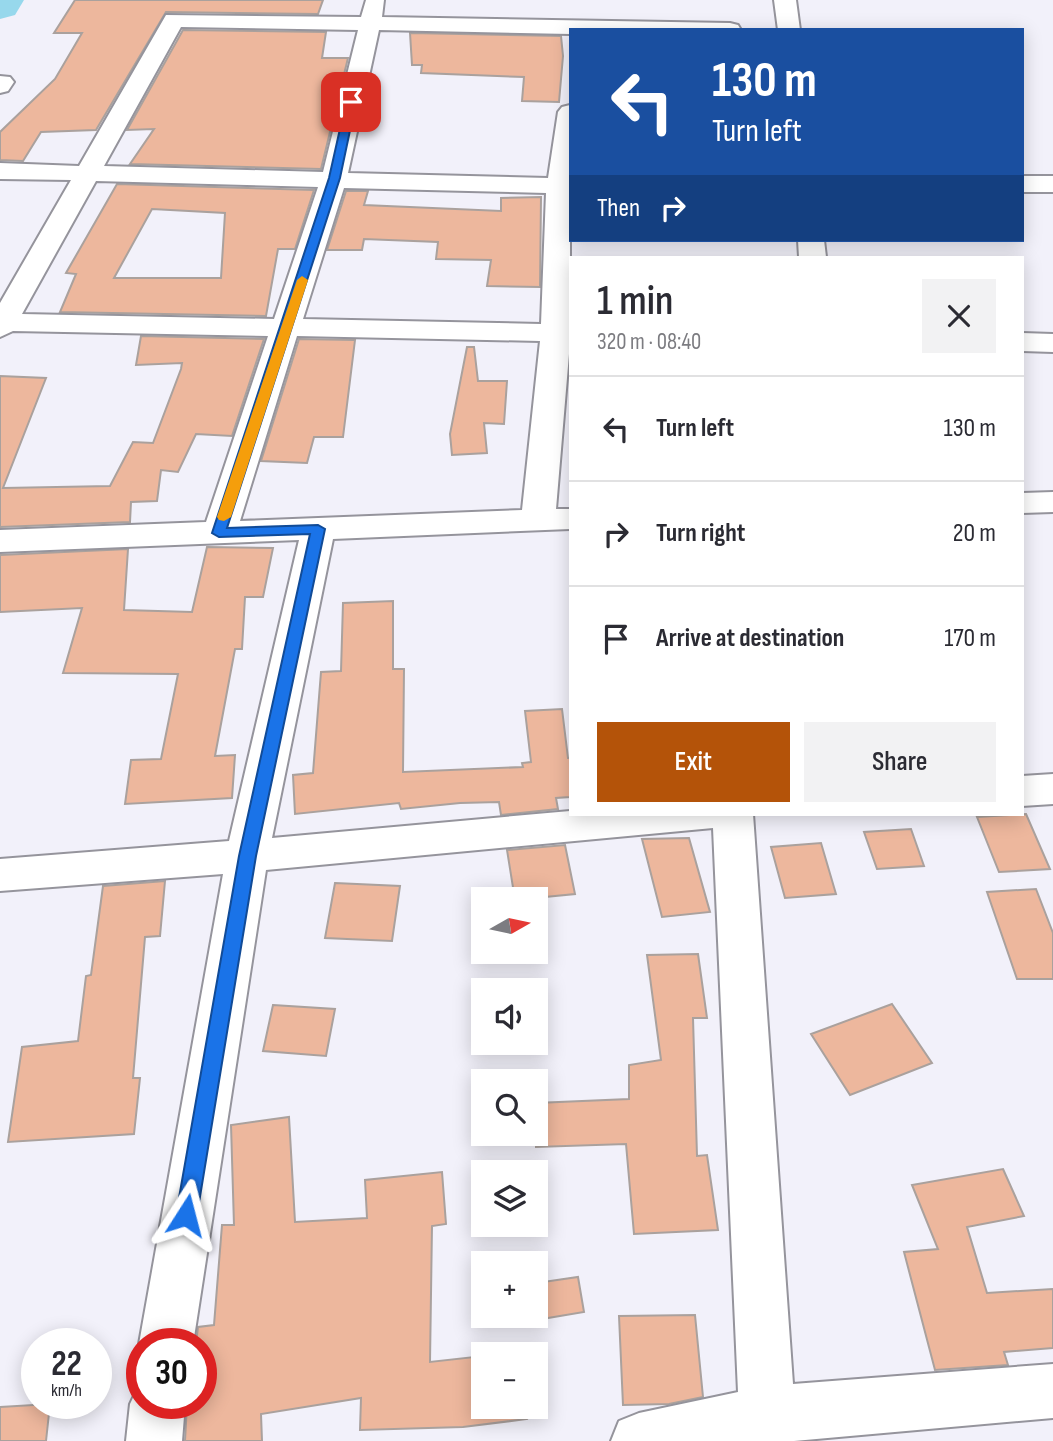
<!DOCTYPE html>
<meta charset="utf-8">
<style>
:root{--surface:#fff;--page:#f2f2f3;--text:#2b2b33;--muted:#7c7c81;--line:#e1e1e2;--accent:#b45309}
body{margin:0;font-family:"Sofia Sans Condensed",sans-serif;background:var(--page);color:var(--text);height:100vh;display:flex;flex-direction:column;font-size:26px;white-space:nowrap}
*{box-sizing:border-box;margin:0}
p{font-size:23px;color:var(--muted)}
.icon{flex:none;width:38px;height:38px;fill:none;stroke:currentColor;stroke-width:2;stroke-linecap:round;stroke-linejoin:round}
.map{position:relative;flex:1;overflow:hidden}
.side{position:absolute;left:569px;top:256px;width:455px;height:560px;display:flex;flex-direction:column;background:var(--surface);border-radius:0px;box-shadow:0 4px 18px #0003}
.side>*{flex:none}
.hud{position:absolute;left:569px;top:28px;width:455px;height:214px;border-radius:0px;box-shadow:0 4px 18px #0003;background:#1a4fa0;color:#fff;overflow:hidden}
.needle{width:46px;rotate:81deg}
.controls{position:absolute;left:471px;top:887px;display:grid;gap:14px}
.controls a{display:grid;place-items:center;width:77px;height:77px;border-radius:0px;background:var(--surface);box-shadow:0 4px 18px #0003;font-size:35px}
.speed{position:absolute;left:21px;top:1328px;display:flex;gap:14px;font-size:35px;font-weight:700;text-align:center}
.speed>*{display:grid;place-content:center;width:91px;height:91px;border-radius:50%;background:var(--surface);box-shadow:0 4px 18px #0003;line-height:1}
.speed small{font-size:18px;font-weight:400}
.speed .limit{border:10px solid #d22;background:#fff;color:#111}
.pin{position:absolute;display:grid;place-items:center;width:60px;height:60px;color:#fff;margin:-30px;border-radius:14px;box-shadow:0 4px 10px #0006}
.me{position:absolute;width:77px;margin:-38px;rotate:9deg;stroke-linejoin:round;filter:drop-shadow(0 0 5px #0008)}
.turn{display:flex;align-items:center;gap:24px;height:147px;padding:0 28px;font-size:32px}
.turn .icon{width:91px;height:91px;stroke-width:2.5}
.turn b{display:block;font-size:49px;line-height:60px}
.then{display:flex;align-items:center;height:66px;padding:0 28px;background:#0003;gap:14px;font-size:26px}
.round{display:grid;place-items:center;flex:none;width:74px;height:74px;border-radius:0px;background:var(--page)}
.head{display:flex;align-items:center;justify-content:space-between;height:119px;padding:0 28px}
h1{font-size:42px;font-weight:600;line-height:52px}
.button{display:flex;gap:14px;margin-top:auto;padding:14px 28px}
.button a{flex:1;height:80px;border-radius:0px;background:var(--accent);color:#fff;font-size:28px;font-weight:600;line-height:80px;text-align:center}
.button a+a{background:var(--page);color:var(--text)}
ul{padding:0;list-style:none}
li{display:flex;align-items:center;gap:21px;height:105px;padding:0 28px;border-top:2px solid var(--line)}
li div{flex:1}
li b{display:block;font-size:26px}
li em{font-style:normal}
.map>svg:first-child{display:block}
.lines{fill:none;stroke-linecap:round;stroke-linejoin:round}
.river{fill:#97d8ec;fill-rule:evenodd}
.building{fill:#edb79d;stroke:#aaa19d;stroke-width:2;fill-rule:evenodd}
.minor-casing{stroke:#95949c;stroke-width:4}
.minor{fill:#fff;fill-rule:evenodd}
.route{fill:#1a73e8;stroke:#114b97;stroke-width:2}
.slow{fill:#f59e0b}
</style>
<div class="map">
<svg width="1053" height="1441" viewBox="0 0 1053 1441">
<rect width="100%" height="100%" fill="#f2f1fa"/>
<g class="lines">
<path class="river" d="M0,0H24L15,15L0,19Z"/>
</g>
<path class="building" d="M75,0H323L318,14L166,12L96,130L41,132L23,161L0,160V132L55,79L82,33H54Z
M183,30L326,32L322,58H348L321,169L130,164L154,129L127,130Z
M410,33L561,36L563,56L559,102L522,101L524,77L421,73L422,65H412Z
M117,184L314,190L295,249H278L266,316L60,312L76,274L66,273ZM152,209L225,213L221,278H114Z
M346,191H368L364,205L501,211V198L541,197L540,287L487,286L491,260L436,259L438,242L364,239L362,250H327Z
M141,336L264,339L232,436L196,434L178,472L161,470L157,501L131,502L130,522L0,527V376L46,378L3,488L110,486L133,442L153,443L181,369L182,363L136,365Z
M299,339L355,340L343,437H314L307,463L261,461Z
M467,347H474L478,381H507L504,424L484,423L487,453L452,455L450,434Z
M207,547L273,548L263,597H245L242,649H235L215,756L235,755L232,798L125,804L131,760L161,759L178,674L63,673L82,608L0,612V555L128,549L124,610L192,612Z
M393,601V669H404L403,772L523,767L522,763L531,762L525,711L562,709L568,758H570V797L556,798L558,809L501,815L499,802L460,803L401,809L399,803L295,814L293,775L313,773L321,672L341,671L343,603Z
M1026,814L1050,869L999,872L977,817Z
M911,829L924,866L877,869L864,832Z
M689,838L710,912L662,917L642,839Z
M821,843L836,894L785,898L771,847Z
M565,845L575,894L515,900L507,850Z
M165,881L160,936L145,937L133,1078H140L134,1134L8,1142L22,1047L78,1041L86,976L91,975L103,886Z
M335,883L400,886L392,941L325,938Z
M1036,889L1053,933V979H1017L987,892Z
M698,954L707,1018H693L697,1156L707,1155L718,1230L634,1234L626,1144L536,1147V1103L629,1099V1065L661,1060L647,955Z
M892,1004L932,1063L850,1095L811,1034Z
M273,1005L335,1009L326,1056L263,1051Z
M289,1117L295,1222L367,1218L365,1180L442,1172L446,1224L432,1226L430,1362L483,1356V1407H525L527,1419L463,1427L360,1430L361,1398L261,1414L262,1441H185L187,1404H201V1344H196L198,1327L214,1325L222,1225H234L231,1125Z
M1003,1169L1024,1216L967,1227L987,1293L1053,1289V1348L1004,1352L1008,1365L935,1370L904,1252L938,1249L912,1185Z
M578,1277L584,1312L536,1320V1283Z
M695,1315L703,1397L669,1404L623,1405L619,1316Z
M50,1404L46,1441H0V1407Z"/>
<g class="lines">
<defs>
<path id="minor" d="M366,0H384L382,17L730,23L738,25L741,30H570V34L379,30L348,173L548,178L558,112L562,107L570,105V342L556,509H570V529L333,539L272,838L570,811V814H753L793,1384L1053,1364V1418L794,1441H611L619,1421L639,1413L738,1392L713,828L266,870L193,1344H142V1350L139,1344L223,874L0,891V859L229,841L299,540L0,552V530L206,522L268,336L13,331L0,337V303L71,180L0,179V163L79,166L166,15L361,17ZM181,27L358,30L323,172L104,166ZM96,181L318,187L274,319L22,314ZM344,188L546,193L541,324L303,319ZM297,336L540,341L522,510L240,521Z
M774,0H796L800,30H778Z
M0,76L10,77L14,82L8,91L0,93Z
M1022,176H1053V192H1022Z
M798,240H824L826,257H799Z
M1022,333L1053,334V352L1022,351Z
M1053,492V512L1022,513V493Z
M1053,774V804L1022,806V776Z
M142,1383V1404H185L182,1441H126L130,1404L139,1385Z"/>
</defs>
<use href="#minor" class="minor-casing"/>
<use href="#minor" class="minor"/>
</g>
<path class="route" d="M351,99L356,102L340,178L227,528L318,525L325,529L256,856L197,1215L194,1222L186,1224L179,1222L176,1215L239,856L310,534L219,537L212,533L329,178L346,102Z"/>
<path class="slow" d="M302,276L308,280L231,517L224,521L219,520L217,517L297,280Z"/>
</svg>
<div class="controls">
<a><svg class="needle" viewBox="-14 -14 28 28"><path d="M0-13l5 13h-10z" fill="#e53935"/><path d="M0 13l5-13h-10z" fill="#7c7c81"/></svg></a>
<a><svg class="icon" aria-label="sound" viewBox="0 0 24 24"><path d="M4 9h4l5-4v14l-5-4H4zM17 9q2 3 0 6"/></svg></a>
<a><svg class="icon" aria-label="search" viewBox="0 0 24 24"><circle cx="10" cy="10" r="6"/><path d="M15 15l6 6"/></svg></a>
<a><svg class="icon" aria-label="layers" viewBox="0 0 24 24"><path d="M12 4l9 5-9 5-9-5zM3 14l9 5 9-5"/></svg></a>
<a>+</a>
<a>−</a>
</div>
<div class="speed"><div>22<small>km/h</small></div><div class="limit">30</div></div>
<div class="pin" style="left:351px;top:102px;background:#d93025"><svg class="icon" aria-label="arrive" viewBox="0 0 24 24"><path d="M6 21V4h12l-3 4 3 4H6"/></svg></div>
<svg class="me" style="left:186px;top:1215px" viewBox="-20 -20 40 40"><path d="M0-17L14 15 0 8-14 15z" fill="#1a73e8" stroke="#fff" stroke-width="4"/></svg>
<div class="hud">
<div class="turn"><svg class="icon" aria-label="left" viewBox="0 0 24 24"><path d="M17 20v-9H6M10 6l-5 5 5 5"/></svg><div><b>130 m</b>Turn left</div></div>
<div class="then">Then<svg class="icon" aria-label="right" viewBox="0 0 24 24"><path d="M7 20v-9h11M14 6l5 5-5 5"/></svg></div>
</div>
<section class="side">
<div class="head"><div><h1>1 min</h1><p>320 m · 08:40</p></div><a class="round"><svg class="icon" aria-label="close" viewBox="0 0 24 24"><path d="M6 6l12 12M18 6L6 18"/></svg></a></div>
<ul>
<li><svg class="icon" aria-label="left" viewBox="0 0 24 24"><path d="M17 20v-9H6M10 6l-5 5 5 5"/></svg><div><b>Turn left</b></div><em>130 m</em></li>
<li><svg class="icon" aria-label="right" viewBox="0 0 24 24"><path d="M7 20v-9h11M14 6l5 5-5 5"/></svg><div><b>Turn right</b></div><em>20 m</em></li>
<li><svg class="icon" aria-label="arrive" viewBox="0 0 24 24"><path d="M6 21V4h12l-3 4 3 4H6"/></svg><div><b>Arrive at destination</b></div><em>170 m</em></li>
</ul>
<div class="button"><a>Exit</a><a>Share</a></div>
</section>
</div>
